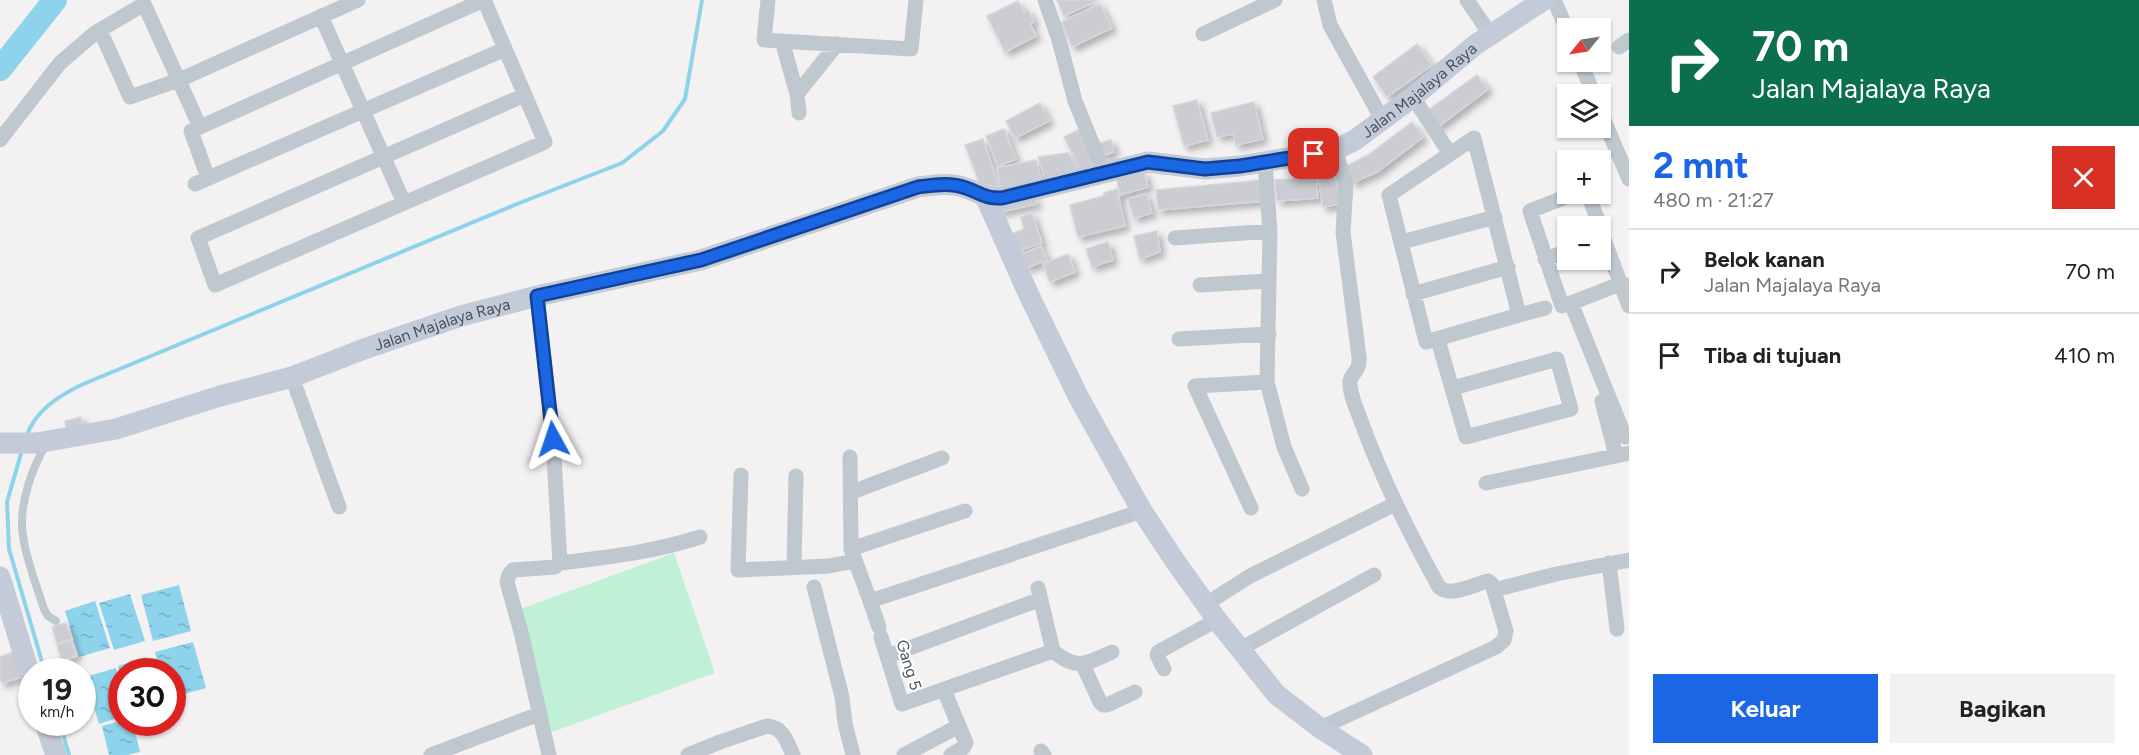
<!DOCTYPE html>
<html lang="id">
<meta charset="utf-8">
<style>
:root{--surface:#fff;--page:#f2f2f2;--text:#222;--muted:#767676;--line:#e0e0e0;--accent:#1a66e4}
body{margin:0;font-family:Figtree,sans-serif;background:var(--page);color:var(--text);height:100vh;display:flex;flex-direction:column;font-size:22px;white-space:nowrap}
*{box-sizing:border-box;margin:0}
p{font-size:20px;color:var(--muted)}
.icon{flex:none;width:33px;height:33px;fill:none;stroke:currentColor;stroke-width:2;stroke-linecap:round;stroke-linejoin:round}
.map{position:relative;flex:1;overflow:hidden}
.details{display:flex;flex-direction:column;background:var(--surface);width:510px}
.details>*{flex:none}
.top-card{background:#0b6e4f;color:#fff;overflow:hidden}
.needle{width:39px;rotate:240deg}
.fabs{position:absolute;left:1557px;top:18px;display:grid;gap:12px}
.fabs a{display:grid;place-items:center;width:54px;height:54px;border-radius:0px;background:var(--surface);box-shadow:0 2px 4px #0004;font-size:30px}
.speed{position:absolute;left:18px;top:658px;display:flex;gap:12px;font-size:30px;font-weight:700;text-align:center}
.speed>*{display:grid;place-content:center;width:78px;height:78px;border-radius:50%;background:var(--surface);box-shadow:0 2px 4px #0004;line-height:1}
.speed small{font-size:15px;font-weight:400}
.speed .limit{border:9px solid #d22;background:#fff;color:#111}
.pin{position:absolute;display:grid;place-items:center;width:51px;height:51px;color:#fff;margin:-26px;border-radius:12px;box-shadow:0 3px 9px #0006}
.me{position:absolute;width:66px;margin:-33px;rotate:355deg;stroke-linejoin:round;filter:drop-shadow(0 0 4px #0008)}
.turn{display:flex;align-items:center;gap:21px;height:126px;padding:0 24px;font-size:27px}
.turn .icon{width:78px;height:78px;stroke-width:2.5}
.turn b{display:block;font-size:42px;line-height:51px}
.round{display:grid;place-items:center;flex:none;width:63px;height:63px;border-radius:0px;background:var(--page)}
.headline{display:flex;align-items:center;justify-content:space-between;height:102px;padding:0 24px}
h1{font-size:36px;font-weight:700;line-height:45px;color:var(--accent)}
.cta{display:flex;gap:12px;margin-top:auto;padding:12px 24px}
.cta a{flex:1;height:69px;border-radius:0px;background:var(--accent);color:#fff;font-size:24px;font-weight:700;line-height:69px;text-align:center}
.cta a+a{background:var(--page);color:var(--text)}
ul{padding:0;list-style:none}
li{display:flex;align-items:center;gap:18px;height:84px;padding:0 24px;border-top:2px solid var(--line)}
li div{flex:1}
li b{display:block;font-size:22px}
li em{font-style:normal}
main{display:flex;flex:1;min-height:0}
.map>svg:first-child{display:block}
.pitch{fill:#c0f0d5}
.water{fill:url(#water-ripples)}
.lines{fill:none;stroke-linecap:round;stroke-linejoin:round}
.stream{stroke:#8ed3ec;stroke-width:4}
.river{stroke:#8ed3ec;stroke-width:24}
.building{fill:#cbcdd3;stroke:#d5d6dc;stroke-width:1.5;filter:url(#shadow)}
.lane{stroke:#bfc7cf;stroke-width:8}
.street{stroke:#bfc7cf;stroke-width:15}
.secondary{stroke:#c2cbd7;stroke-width:21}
.route-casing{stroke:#114294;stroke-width:15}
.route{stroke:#1a66e4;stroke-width:10}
.labels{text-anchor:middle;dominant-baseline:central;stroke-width:4.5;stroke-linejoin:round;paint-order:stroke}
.street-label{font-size:16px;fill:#49535e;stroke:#fff}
</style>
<main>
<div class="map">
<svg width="1629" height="755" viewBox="0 0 1629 755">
<defs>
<pattern id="water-ripples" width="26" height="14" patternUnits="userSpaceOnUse" patternTransform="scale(1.5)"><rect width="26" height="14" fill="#8ed3ec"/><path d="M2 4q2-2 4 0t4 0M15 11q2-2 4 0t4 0" fill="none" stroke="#76aec2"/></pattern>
<filter id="shadow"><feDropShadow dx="4.5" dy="4.5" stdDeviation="3" flood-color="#0004"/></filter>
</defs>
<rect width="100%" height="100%" fill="#f3f1f1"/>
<path class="pitch" d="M674,553L715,673L552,732L515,611Z"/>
<path class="water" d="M179,585L191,631L153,641L141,595Z
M130,594L145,641L114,650L99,603Z
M95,601L110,648L79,657L65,611Z
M193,642L206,688L173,697L172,672H160L155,652Z
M146,657L151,672H122L121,677L118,666Z
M116,668L121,687V717L99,724L85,677Z
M121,721L122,723H133L140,752L127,755H109L102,726Z"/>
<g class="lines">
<path class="stream" d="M26,437C35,411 57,397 81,385L517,204L622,163L663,131L685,99L702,0
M22,450L7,502L9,549L45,672
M60,723L69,755"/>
<path class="river" d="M0,69L55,0"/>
</g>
<path class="building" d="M1057,0H1098L1064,16Z
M1018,1L1024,12L1028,10L1034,22L1030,23L1036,36L1005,52L987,16Z
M1100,4L1112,28L1072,47L1061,22Z
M1417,44L1432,65L1387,97L1373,77Z
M1477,75L1488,89L1438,127L1427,111Z
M1197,100L1208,140L1184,146L1173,106Z
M1254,102L1263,139L1236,145L1233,134L1217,137L1211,113Z
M1040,103L1049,121L1015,138L1006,121Z
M1412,122L1423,137L1377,172L1352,183L1347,166L1368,155Z
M1004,129L1016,159L998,166L986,136Z
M1080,129L1097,165L1082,172L1064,137Z
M983,139L999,187L980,184L965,145Z
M1111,140L1114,152L1101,156L1097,144Z
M1068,153L1080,173L1045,180L1038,157Z
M1333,159L1340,204L1323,207L1316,162Z
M1036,160L1041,178L1001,188L997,168Z
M1144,172L1148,187L1120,195L1117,180Z
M1316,177L1318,198L1277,201L1275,180Z
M1263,180L1265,201L1158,210L1156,190Z
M1117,189L1125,226L1078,237L1070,205L1104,196V193Z
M1146,194L1152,213L1134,218L1128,199Z
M1034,196L1037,204L999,212L997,204Z
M1032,213L1042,243L1018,251L1012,234L1024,229L1021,217Z
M1157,231L1160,252L1140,259L1134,236Z
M1108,242L1113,260L1092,267L1086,249Z
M1041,246L1047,260L1026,268L1020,255Z
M1068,254L1075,272L1050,282L1043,264Z
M81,417L84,431L68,435L65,421Z
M66,623L72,639L57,643L52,627Z
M71,640L77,656L62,661L57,645Z
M16,651L25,676L2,683L0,678V657Z"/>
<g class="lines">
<path class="lane" d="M45,446C32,469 21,500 22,527C23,550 37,587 44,609L48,616L56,621"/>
<path class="street" d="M484,0C504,47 525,95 545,142L215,285L198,238L525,95
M768,0L764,40L911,49L916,0
M1045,0L1059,40L1075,101L1104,172
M1324,0L1330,25L1382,119
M1467,0L1490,34
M1554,0L1568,32
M321,16L404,203
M100,30L130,97L179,80L358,0
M1203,34L1275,0
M782,41L797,94L837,44
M1619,47L1629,40
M1580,62L1594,94
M797,94L799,113
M1413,97L1450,154L1474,138L1519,315L1545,308
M1600,111L1629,179
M200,127L191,131L208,178
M0,140L60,63L95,33L144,4L200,127L484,0
M1450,154L1389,195L1426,342L1519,315
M1265,162L1270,231L1267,382L1284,447L1302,489
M195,184L505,49
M1588,194L1600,226
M1600,229L1629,306
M1175,238L1270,231
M1402,242L1495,217
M1545,259L1568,251
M1200,285L1269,281
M1413,294L1508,267
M537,296L553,439L560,563L555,567L513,570L509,575L507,582L521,632L549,755
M1571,303L1562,306L1530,211L1573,194
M1179,339L1269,334
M1438,340L1466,437L1571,409L1557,359L1453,388
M292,377L339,507
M1602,401L1616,456
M1625,437L1571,303L1620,284L1629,285
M850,457L851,549
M741,475L738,570L829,566L855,561
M1486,483L1629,453
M852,492L942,458
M1251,508L1195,386L1267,382
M965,511L851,549L870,601L1142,511
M560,563C608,557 654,552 700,537
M1609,563L1617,629
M794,567L796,476
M814,587L842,697L845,723L853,755
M1038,588L1053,651C1077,671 1086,664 1112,652
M1494,590L1556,574L1629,560
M870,601L879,627
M1206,604L1250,576L1395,504
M881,637L902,704L1053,651
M1240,649L1374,575
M888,656L1041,599
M1083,665L1100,702L1103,705H1107L1135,692
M1164,669L1157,655L1158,652L1217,620
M944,690L966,743L963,748L951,755
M1320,728L1496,647L1504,640L1506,631L1492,584L1488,581C1474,584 1451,598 1439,587C1409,533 1382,479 1361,421C1357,409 1349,394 1350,381C1352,372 1360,372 1359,357L1343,232L1346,184L1335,150
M1041,751L1044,755
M431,755L539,714
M688,755L720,742L767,726C783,727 787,742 793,755
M904,755L959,726"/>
<g class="secondary">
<path d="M986,198L1028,293L1079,398L1142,511L1175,561L1217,620L1276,694L1320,728L1362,755"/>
<path id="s1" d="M0,443H37L116,429L220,396L292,377L364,349L461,316L537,296L701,260L918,187C934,185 950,182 966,188C983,194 983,198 1002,198L1148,162L1205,169L1240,166L1335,150L1355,140L1413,97L1475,45L1544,0"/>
<path d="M0,577L32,682"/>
<path d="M45,723L56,755"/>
</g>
</g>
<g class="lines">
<defs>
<path id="route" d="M553,439L537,296L701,260L918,187C934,185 950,182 966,188C983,194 983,198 1002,198L1148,162L1205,169L1240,166L1314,154"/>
</defs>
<use href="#route" class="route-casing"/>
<use href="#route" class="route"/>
</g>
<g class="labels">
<g class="street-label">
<text stroke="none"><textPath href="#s1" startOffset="1485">Jalan Majalaya Raya</textPath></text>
<text stroke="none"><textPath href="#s1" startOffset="460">Jalan Majalaya Raya</textPath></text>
<text transform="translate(909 665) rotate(73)">Gang 5</text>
</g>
</g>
</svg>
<div class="fabs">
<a><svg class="needle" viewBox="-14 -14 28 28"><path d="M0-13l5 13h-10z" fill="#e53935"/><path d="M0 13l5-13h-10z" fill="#767676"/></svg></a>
<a><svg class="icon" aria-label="layers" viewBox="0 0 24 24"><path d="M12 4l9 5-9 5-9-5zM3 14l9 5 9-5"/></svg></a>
<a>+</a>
<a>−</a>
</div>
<div class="speed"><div>19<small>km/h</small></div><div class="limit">30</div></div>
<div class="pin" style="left:1314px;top:154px;background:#d93025"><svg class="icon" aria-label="arrive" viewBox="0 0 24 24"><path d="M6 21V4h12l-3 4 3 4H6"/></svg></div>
<svg class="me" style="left:553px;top:439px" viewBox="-20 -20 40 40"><path d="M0-17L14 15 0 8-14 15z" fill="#1a66e4" stroke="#fff" stroke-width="4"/></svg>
</div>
<section class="details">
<div class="top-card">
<div class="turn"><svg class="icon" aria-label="right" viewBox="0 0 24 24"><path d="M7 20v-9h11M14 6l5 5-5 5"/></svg><div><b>70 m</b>Jalan Majalaya Raya</div></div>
</div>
<div class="headline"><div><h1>2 mnt</h1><p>480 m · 21:27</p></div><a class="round" style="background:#d93025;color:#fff"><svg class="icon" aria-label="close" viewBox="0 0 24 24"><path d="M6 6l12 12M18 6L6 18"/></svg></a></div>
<ul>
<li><svg class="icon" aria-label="right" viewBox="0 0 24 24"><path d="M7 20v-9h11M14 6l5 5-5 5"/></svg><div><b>Belok kanan</b><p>Jalan Majalaya Raya</p></div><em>70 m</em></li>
<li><svg class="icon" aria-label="arrive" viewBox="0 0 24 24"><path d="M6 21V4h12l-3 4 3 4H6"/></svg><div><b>Tiba di tujuan</b></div><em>410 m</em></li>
</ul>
<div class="cta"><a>Keluar</a><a>Bagikan</a></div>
</section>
</main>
